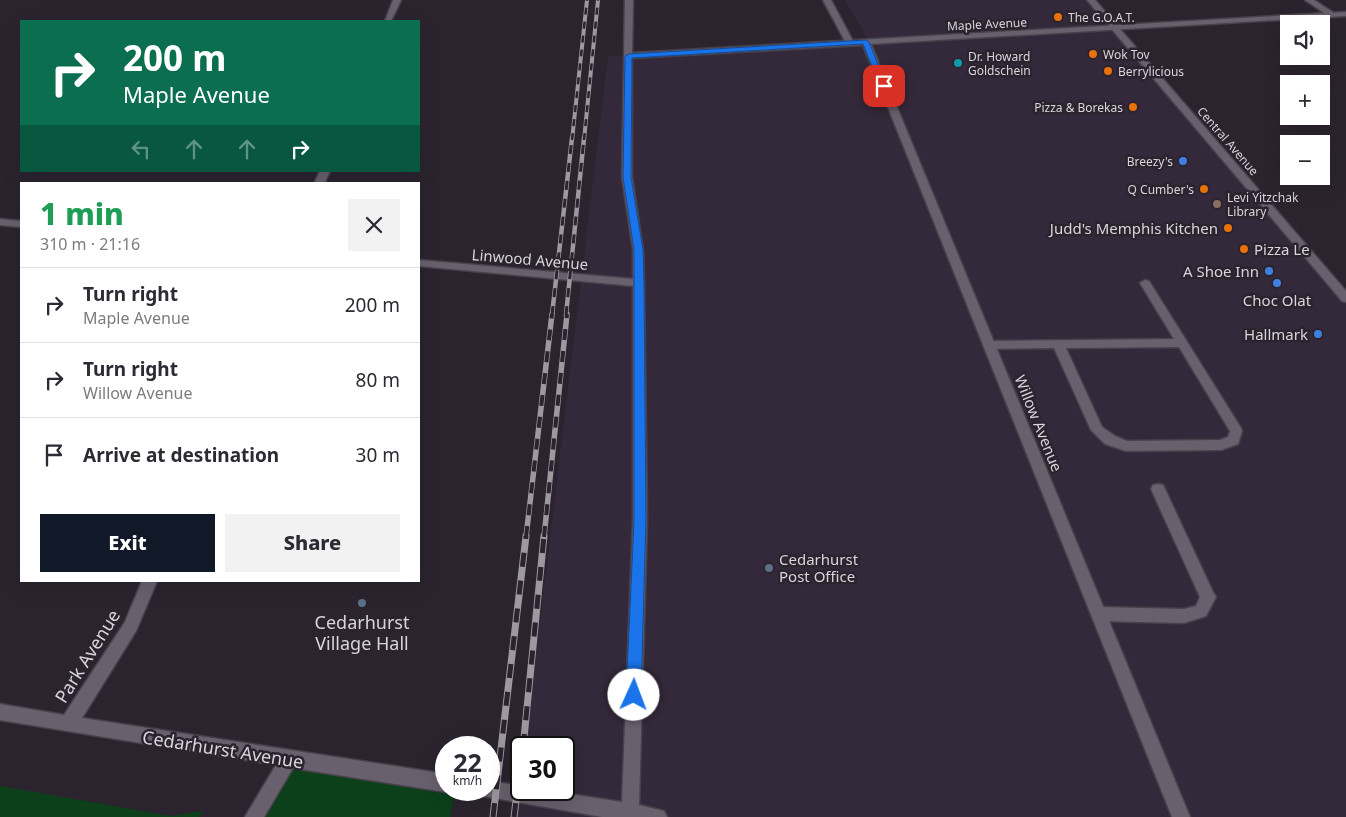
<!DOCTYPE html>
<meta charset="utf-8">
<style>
:root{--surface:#fff;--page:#f2f2f3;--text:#2b2b33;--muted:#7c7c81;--line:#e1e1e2;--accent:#111827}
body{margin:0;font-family:"Noto Sans",sans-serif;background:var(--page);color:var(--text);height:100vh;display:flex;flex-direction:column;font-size:19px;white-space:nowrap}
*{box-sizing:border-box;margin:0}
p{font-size:16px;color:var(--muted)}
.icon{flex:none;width:28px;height:28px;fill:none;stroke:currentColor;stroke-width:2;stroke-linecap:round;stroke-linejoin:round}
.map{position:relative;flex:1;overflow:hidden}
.side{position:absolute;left:20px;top:182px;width:400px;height:400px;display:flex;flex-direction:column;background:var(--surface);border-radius:0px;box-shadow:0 5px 20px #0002}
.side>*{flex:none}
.banner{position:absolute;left:20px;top:20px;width:400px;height:152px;border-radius:0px;box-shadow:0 5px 20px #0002;background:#0b6e4f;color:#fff;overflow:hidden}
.buttons{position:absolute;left:1280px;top:15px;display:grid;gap:10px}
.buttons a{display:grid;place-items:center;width:50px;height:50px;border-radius:0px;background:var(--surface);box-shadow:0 5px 20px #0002;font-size:25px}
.speed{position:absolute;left:435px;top:736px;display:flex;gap:10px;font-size:25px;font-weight:700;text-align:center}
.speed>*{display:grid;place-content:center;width:65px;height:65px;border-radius:50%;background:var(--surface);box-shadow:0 5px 20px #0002;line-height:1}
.speed small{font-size:12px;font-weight:400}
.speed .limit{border:2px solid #111;border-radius:8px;background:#fff;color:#111}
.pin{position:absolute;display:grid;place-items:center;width:42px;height:42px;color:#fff;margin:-21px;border-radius:10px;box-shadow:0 2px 8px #0006}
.me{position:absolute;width:55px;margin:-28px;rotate:2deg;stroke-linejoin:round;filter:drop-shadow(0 0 4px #0008)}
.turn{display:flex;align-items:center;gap:18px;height:105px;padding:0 20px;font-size:22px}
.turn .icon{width:65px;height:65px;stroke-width:2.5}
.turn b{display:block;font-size:35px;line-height:42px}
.lanes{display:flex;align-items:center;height:48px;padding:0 20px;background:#0003;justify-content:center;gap:25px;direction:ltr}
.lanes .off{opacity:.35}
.round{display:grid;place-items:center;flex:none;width:52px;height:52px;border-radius:0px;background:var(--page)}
.headline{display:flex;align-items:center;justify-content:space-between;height:85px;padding:0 20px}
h1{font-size:30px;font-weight:800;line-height:38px;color:#1e9e55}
.primary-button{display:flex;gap:10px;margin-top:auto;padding:10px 20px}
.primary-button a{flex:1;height:58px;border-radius:0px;background:var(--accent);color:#fff;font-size:20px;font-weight:800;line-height:58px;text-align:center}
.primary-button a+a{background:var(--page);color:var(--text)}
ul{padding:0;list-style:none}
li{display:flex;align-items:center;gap:15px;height:75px;padding:0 20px;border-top:1px solid var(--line)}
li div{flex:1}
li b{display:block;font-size:19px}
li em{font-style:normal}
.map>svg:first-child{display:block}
.built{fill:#34293a}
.green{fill:#0b401a}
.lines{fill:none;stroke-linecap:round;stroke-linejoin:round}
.lane-casing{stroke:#47414a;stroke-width:3}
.street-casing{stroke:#47414a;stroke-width:3}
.secondary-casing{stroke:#47414a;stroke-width:3}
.lane{fill:#69606e;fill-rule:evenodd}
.street{fill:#69606e;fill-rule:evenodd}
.secondary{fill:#69606e;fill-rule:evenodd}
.rail-far3-casing{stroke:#9e99a1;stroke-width:4}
.rail-far2-casing{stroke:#9e99a1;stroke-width:4.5}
.rail-far1-casing{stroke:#9e99a1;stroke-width:5.5}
.rail-casing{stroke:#9e99a1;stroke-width:7}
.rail-far3{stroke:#2b242f;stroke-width:2.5;stroke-dasharray:7;stroke-linecap:butt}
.rail-far2{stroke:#2b242f;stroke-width:3;stroke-dasharray:9;stroke-linecap:butt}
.rail-far1{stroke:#2b242f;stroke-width:4;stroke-dasharray:11;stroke-linecap:butt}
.rail{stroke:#2b242f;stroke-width:5;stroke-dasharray:14;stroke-linecap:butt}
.route{fill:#1a73e8;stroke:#114b97}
.food-dot{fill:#e8710a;stroke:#2b242f;stroke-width:2}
.culture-dot{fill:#0f9aa8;stroke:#2b242f;stroke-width:2}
.shop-dot{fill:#3f7fe0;stroke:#2b242f;stroke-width:2}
.education-dot{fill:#8d6e63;stroke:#2b242f;stroke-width:2}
.service-dot{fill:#5c6f8a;stroke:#2b242f;stroke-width:2}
.labels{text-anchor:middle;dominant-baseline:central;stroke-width:5;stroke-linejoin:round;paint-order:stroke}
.far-poi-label{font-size:12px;fill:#d8d4db;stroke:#2b242f;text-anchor:start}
.far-street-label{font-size:12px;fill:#d8d4db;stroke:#2b242f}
.poi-label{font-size:15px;fill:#d8d4db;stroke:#2b242f;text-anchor:end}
.street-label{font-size:15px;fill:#d8d4db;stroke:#2b242f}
.near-poi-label{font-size:18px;fill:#d8d4db;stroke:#2b242f}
.near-street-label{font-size:18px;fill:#d8d4db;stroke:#2b242f}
</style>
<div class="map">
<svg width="1346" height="817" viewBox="0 0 1346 817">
<rect width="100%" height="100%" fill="#2b242f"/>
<path class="built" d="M845,0H1089L1346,302V817H517L521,781V790H564V748L525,747L608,56L870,43Z"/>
<path class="green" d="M283,765L455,790L450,817H253Z
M0,786L171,816L203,811L199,817H0Z"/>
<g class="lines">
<defs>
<path id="lane" d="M823,0H831L854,43L853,45L846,43Z
M1305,0H1314L1337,15L1330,17Z
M1145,280L1149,281L1241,428L1242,431L1238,444L1221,450L1126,451L1105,444L1091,430L1054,348L989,349L983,345L989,341L1174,339L1140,283ZM1179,347L1230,431L1228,437L1220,440L1127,441L1115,436L1102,427L1066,348Z
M1158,484L1163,485L1165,489L1213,592L1216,597L1206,616L1184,623L1099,621L1094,619L1091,614L1094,609L1099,607L1184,609L1196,606L1200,597L1151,489L1153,485Z"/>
<path id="street" d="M393,0H401L391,21H385Z
M625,0H633L632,53L1346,12V16L871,44L1190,817H1172L863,45L632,58V177L643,250L644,283L647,520L639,805L664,811L667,817H602L483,796L480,790H489V781L521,786V790H544L622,802L633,520V286L419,266V260L633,279V250L622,177Z
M320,171H330L324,184H314Z
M0,219L21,221V227L0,225Z
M142,581H157L136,631L82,718L446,774V790H450L446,792L293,768L264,817H245L276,765L0,720V704L64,715L125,622Z"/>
<path id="secondary" d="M1087,0H1095L1346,291V302L1342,301Z"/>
</defs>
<use href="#lane" class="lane-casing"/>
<use href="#street" class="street-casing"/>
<use href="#secondary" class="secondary-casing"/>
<use href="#lane" class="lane"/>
<use href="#street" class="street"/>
<use href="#secondary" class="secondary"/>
<defs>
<path id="rail-far3" d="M572,140L587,0
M584,140L598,0"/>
<path id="rail-far2" d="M552,315L572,138
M566,315L584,138"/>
<path id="rail-far1" d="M526,537L552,314
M544,537L567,314"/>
<path id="rail" d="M523,748L544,536
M493,817L526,536
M514,817L521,761"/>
</defs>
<use href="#rail-far3" class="rail-far3-casing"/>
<use href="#rail-far2" class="rail-far2-casing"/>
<use href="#rail-far1" class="rail-far1-casing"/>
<use href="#rail" class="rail-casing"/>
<use href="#rail-far3" class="rail-far3"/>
<use href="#rail-far2" class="rail-far2"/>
<use href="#rail-far1" class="rail-far1"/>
<use href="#rail" class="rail"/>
</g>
<path class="route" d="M866,40L869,42L887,86L886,88L880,86L863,44L632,58L631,177L643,250L644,283L646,520L641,695L639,700L634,702L629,700L626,695L634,520V250L623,177L625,56L629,54Z"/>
<g class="food-dot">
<circle cx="1058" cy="17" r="5"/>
<circle cx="1093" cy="54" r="5"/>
<circle cx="1108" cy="71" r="5"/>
<circle cx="1133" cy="107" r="5"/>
<circle cx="1204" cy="189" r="5"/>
<circle cx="1228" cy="228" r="5"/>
<circle cx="1244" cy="249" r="5"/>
</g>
<circle class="culture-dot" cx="958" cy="63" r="5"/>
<g class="shop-dot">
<circle cx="1183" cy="161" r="5"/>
<circle cx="1269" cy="271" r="5"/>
<circle cx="1277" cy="283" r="5"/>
<circle cx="1318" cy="334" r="5"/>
</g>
<circle class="education-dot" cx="1217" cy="204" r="5"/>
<g class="service-dot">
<circle cx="769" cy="568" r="5"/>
<circle cx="362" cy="603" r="5"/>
</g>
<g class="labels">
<g class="far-poi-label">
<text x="1068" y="17">The G.O.A.T.</text>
<text x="1103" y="54">Wok Tov</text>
<text x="968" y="56">Dr. Howard<tspan x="968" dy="14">Goldschein</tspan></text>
<text x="1118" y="71">Berrylicious</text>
<text x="1123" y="107" text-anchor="end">Pizza &amp; Borekas</text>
<text x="1173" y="161" text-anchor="end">Breezy's</text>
<text x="1194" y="189" text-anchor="end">Q Cumber's</text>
<text x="1227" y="197">Levi Yitzchak<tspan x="1227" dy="14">Library</tspan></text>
</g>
<g class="far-street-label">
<text transform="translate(987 24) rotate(-3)">Maple Avenue</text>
<text transform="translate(1228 141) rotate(49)">Central Avenue</text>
</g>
<g class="poi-label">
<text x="1218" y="228">Judd's Memphis Kitchen</text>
<text x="1254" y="249" text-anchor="start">Pizza Le</text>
<text x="1259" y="271">A Shoe Inn</text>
<text x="1277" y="300" text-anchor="middle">Choc Olat</text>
<text x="1308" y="334">Hallmark</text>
<text x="779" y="559" text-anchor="start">Cedarhurst<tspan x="779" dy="17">Post Office</tspan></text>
</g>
<g class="street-label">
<text transform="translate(530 259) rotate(5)">Linwood Avenue</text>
<text transform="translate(1039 423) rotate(68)">Willow Avenue</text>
</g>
<g class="near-poi-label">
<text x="362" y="622">Cedarhurst<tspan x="362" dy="21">Village Hall</tspan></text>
</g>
<g class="near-street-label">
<text transform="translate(87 656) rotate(-58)">Park Avenue</text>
<text transform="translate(223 749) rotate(9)">Cedarhurst Avenue</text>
</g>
</g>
</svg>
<div class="buttons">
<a><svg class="icon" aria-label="sound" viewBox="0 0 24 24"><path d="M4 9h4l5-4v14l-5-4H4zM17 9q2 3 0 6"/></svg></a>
<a>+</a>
<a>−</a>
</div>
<div class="speed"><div>22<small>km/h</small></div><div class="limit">30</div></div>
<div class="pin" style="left:884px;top:86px;background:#d93025"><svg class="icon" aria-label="arrive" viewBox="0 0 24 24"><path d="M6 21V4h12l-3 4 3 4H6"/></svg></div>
<svg class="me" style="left:634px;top:695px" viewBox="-20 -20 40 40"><circle r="19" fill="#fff"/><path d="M0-13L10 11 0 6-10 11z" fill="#1a73e8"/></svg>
<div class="banner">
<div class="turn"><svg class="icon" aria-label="right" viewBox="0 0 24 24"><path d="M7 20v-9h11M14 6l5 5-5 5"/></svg><div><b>200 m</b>Maple Avenue</div></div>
<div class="lanes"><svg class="icon off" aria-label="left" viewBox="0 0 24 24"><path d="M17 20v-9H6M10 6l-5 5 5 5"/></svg><svg class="icon off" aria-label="ahead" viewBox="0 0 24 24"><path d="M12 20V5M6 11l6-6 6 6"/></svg><svg class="icon off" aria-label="ahead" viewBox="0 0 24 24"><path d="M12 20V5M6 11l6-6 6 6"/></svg><svg class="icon" aria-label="right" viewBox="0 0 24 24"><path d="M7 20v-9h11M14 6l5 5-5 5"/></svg></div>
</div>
<section class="side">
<div class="headline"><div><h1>1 min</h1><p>310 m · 21:16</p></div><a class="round"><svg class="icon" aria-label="close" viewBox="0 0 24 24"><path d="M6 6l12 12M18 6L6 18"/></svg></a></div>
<ul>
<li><svg class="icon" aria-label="right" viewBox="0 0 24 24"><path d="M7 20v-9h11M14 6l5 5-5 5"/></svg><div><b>Turn right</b><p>Maple Avenue</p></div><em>200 m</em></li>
<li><svg class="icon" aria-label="right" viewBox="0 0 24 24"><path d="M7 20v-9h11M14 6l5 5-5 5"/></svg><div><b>Turn right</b><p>Willow Avenue</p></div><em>80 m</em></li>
<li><svg class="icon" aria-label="arrive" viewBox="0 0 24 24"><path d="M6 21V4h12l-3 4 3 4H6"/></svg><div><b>Arrive at destination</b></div><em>30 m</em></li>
</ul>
<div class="primary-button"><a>Exit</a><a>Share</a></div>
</section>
</div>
